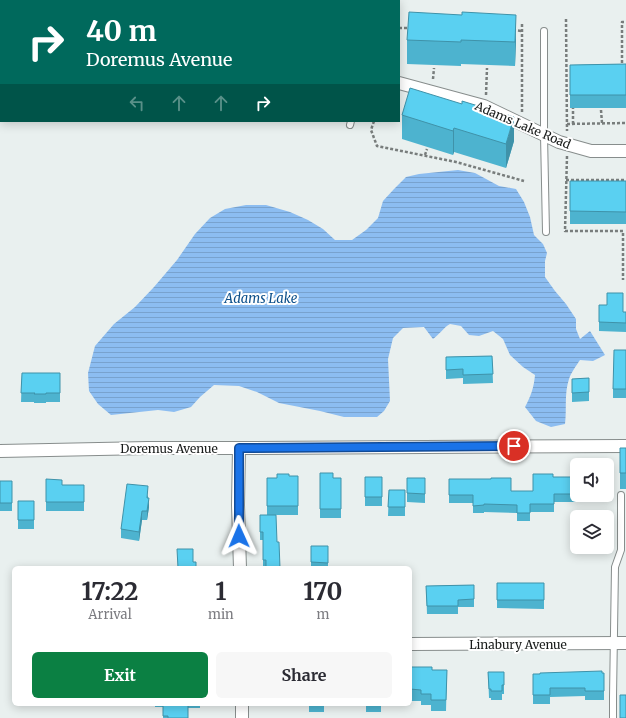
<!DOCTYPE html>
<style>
:root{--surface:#fff;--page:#f7f7f7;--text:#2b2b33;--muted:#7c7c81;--accent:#0b8043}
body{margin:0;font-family:Merriweather,serif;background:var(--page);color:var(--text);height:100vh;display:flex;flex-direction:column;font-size:15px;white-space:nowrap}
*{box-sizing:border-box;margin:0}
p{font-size:13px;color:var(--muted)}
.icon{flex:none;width:22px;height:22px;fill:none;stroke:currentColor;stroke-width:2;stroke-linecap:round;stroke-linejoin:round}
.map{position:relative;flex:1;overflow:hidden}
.drawer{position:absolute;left:12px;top:566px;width:400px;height:140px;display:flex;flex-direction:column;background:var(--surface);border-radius:6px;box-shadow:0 2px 10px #0003}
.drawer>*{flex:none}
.banner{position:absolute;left:0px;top:0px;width:400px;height:122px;box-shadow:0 2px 10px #0003;background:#00695c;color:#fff;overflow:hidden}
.fabs{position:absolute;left:570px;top:458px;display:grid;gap:8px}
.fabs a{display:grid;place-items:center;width:44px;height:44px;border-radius:6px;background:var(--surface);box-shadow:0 2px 10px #0003;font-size:20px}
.pin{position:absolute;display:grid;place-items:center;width:34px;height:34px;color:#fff;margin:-17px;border:2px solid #fff;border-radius:50%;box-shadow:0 1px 4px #0007}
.me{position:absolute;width:44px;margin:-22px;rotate:359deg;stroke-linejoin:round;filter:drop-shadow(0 0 3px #0008)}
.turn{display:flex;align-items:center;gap:14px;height:84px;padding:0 20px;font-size:18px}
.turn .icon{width:52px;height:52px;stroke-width:2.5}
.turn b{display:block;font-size:28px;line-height:34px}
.lanes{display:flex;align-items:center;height:38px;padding:0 20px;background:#0003;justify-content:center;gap:20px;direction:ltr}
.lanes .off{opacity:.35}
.eta{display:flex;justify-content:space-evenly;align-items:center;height:68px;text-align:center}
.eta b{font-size:24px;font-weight:700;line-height:28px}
.action{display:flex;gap:8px;margin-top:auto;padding:8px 20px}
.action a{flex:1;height:46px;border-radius:6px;background:var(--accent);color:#fff;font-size:16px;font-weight:700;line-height:46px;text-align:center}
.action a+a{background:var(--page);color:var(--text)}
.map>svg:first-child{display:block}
.water{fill:url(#water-rules)}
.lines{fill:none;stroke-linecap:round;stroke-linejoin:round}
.service-casing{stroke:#878d8c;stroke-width:8}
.minor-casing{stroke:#878d8c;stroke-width:14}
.path{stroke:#787d7c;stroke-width:2.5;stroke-dasharray:3 2;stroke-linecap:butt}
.service{stroke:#fff;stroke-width:6}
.minor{stroke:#fff;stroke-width:12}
.wall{fill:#4db3cf}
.shaded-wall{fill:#3f92a9}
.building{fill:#5ad0f1;stroke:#3f92a9}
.route-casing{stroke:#114b97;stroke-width:10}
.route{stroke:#1a73e8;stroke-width:7}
.labels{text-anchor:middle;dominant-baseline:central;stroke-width:4;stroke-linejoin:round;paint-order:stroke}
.street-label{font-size:12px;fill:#181b1a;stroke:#fff}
.water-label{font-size:13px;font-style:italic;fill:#0c4f8a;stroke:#fff}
</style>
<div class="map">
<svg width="626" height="718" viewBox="0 0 626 718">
<defs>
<pattern id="water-rules" width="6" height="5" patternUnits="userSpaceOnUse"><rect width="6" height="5" fill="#8cbdf1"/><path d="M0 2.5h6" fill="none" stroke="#78a2ce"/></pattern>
</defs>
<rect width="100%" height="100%" fill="#e9f0ef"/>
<path class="water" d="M458,170L475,173L499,186L516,189L524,202L530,217L534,235L543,244L547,253L545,261V277L555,291L566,304L576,319V329L580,339L590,331L605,355L593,361L580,360C576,366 571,373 569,379C564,394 567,409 565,424L551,427L536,421L525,407C531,396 534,387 535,375L523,367L510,355L503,339L493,331L479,336L469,335L461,326L450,324C443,328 440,334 433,339L424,327L403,328L393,338L388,359L390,401L384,411L377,417H344L320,411L279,403L257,392L239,386L214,385L200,397L191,407L174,412L158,410L111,415L98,404L89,391L88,373L95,346L114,324L135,307L154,287L177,260L195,234L210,218L225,209L246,205H266L290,212L308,220L323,229L335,240H352L366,230L378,218L383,201L394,189L406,177L419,174Z"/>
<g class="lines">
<defs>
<path id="service" d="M544,31V135L546,232
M350,125L351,121
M613,718V697L615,567L621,550V495"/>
<path id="minor" d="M399,83L484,106L559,142L591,151H626
M239,448L238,505L240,568
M0,451L148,448H239L626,446
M410,644L626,643
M242,718V704"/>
</defs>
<use href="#service" class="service-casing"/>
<use href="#minor" class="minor-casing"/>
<path class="path" d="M566,19L567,131
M399,28H410
M513,30L522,31
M622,68V22H626
M433,79L434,68
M486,95L487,68
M601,110L602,123
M522,112V22
M374,121L371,130L377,146L456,162L524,181
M567,124L626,123
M573,124V108
M425,155L427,149
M567,156L565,231H623V280
M566,180H626"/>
<use href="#service" class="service"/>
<use href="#minor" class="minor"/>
</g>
<path class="wall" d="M516,39L515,66L461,64V66L407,64V40Z
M626,64V108H570V65Z
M402,115L514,141L506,168L454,152L453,155L402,139Z
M570,181H626V224H570Z
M599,305L623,312H626V332L599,331Z
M626,350V398H613V389Z
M492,356L493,383L463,384V378L446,379V357Z
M22,373H60V402H46V403H34V402H21Z
M589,378V401L572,402V379Z
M620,448H626V489H620Z
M320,473L333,478H341V518H320Z
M289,476H298V515H267V478H277Z
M365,477H382V506H365Z
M553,477H577V495H592V502H554V512H530V521H517V513L484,512V513H473V503H449V479L511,491H533Z
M407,478H425V503L407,502Z
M46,479L62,485H84V511H46Z
M0,481H12V511H0Z
M389,490H405V516H388Z
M148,495V498L149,507L147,520H142L139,541L121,538V529Z
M18,501H34V529H18Z
M260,515L277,542L280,568H263V540H260Z
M311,546H328V567H311Z
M497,583H544V609L497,608Z
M474,585V607H458V614H427L426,586Z
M410,670H447L446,711H431V705H421V701H410Z
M488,672H504V694H502V700H491V698H489Z
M604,673V700H585V696L550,697V704H533V674Z
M155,704H200V708H188V718H163V707H155Z
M284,704H324V712H309V705H284Z
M366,704H381V712H366Z"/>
<path class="shaded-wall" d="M516,15V39L515,66V42Z
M514,117V141L506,168V144Z
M454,128V152L453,155V131Z
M149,498V507L147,520V511Z
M142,511V520L139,541V532Z"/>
<path class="building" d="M409,12L462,15V12L516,15L515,42L461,40V42L407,40Z
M626,64V95H570V65Z
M410,88L462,104V101L514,117L506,144L454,128L453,131L402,115Z
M570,181H626V212L570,211Z
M607,293H623V312H626V323L599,322V305H607Z
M614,350H626V389H613Z
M492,356L493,374L463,375V369L446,370V357Z
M22,373H60V393H46V394H34L35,393H21Z
M589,378V392L572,393V379Z
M620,448H626V473H620Z
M320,473H333V478H341V509H320Z
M277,474H289V476H298V506H267V478H277Z
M533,474H553V477H577V494H554V504H530V513H517V505L484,504V505L473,506V495H449V479H491V478H511V491H533Z
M365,477H382V497H365Z
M407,478H425V494L407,493Z
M46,479L62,480V485H84V502H46Z
M0,481H12V503H0Z
M127,484L148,486L147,498H149L147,511H142L139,532L121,529Z
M389,490H405V507H388Z
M18,501H34V520H18Z
M260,515H276L277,542H279L280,568H266V560H263V532H260Z
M578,516L593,517H578Z
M311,546H328V563L311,562Z
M177,549H193V562H196V568H178Z
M497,583H544V600H497Z
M474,585V599L458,600V606H427L426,586Z
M410,667H432V670H447L446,700H431V694H421V690L410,689Z
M602,671V673H604V691H585V688H550V695H533V674H540V673Z
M488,672H504V685H502V691H491V689H489Z
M620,695H626V718H620Z
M163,704H188V718H168V716H163Z"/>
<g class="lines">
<defs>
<path id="route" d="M239,536V448L514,446"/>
</defs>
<use href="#route" class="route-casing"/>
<use href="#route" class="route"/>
</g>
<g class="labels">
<g class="street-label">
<text transform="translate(523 125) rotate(23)">Adams Lake Road</text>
<text x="169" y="448">Doremus Avenue</text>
<text x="518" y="644">Linabury Avenue</text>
</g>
<g class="water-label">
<text x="261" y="298">Adams Lake</text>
</g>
</g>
</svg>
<div class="fabs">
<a><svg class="icon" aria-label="sound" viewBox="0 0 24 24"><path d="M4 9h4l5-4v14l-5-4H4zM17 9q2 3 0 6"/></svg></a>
<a><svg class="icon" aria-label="layers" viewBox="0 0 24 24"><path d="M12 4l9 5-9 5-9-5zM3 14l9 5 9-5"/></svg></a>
</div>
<div class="pin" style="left:514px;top:446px;background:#d93025"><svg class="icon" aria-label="arrive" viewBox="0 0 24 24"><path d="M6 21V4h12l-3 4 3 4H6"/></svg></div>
<svg class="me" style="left:239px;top:536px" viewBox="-20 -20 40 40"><path d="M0-17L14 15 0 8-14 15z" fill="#1a73e8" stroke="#fff" stroke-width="4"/></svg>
<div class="banner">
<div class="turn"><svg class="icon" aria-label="right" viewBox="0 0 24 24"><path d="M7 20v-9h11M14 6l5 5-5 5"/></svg><div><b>40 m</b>Doremus Avenue</div></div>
<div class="lanes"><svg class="icon off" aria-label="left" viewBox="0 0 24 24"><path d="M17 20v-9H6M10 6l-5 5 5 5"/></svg><svg class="icon off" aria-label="ahead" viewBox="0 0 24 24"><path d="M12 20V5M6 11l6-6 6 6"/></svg><svg class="icon off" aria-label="ahead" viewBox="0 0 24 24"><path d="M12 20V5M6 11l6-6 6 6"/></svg><svg class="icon" aria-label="right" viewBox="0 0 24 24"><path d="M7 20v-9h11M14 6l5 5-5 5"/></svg></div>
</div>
<section class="drawer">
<div class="eta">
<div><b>17:22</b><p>Arrival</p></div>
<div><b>1</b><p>min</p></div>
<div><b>170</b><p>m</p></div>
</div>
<div class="action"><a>Exit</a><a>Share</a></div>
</section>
</div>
